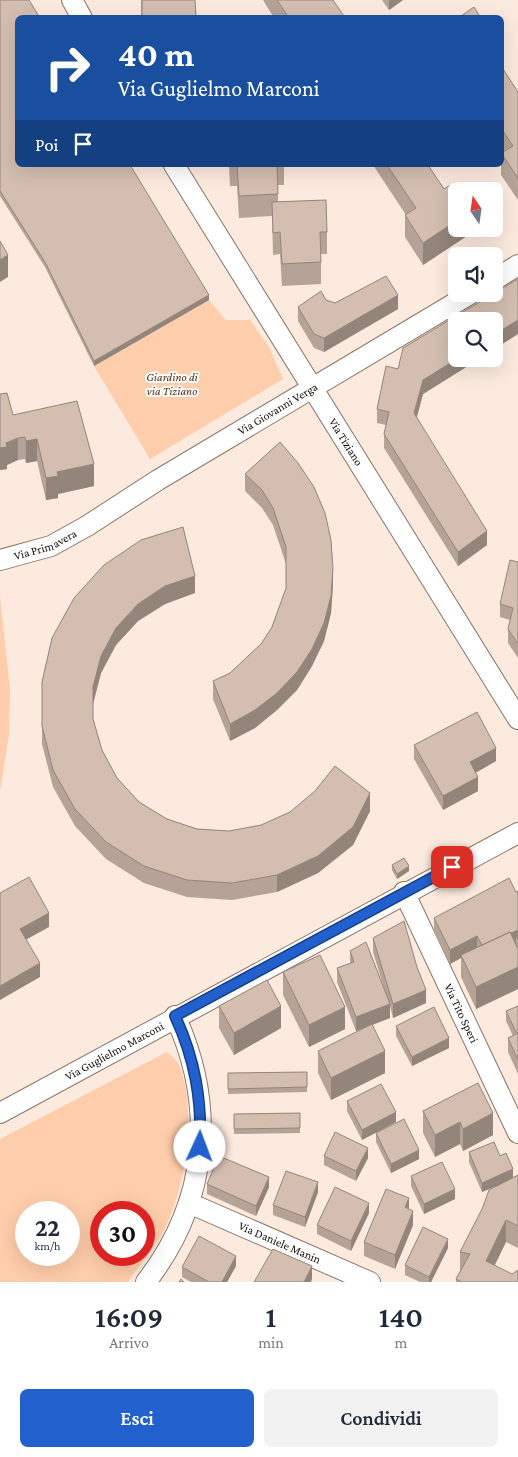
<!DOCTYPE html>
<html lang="it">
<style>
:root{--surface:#fff;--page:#f2f2f3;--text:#1f2937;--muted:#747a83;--accent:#2261cd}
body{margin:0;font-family:"Crimson Pro",serif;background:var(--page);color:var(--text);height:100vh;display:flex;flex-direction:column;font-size:19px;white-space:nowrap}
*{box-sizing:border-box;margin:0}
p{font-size:16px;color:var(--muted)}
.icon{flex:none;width:28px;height:28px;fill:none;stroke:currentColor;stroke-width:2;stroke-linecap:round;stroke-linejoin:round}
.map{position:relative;height:1282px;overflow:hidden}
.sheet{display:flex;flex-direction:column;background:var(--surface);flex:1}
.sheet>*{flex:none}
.hud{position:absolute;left:15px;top:15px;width:489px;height:152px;border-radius:8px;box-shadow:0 5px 20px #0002;background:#1a4fa0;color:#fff;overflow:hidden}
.needle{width:32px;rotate:347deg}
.buttons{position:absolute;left:448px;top:182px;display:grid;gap:10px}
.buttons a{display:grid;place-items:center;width:55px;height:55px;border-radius:8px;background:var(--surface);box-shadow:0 5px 20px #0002;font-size:25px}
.speed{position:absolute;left:15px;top:1201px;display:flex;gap:10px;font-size:25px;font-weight:700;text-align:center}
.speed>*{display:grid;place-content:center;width:65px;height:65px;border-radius:50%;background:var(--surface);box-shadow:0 5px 20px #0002;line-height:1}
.speed small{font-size:12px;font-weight:400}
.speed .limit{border:8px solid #d22;background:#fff;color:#111}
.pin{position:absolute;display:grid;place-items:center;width:42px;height:42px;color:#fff;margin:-21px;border-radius:10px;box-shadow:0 2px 8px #0006}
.me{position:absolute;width:55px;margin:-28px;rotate:2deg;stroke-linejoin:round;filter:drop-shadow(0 0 4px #0008)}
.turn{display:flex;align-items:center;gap:18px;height:105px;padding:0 20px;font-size:22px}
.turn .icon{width:65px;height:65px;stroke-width:2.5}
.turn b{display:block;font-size:35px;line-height:42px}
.then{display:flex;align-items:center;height:48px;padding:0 20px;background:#0003;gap:10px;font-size:19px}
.eta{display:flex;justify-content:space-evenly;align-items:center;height:85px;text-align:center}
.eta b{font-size:30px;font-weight:600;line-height:35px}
.action{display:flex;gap:10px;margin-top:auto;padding:10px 20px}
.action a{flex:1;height:58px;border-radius:8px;background:var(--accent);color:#fff;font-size:20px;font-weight:600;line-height:58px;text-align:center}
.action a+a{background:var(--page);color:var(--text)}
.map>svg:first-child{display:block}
.green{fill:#fecdab;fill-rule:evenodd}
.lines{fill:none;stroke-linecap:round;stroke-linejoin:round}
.street-casing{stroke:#897668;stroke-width:22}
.street{stroke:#fff;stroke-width:20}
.wall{fill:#b5a397}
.shaded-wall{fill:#94857b}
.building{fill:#d3beb0;stroke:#94857b}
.route-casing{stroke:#163f85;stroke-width:12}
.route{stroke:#2261cd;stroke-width:9}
.labels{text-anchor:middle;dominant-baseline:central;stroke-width:4;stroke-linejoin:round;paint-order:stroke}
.park-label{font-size:12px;font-style:italic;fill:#562f0f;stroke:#fff}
.street-label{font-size:12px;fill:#160f0a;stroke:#fff}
</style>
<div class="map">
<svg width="518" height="1282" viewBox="0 0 518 1282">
<rect width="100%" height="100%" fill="#fceade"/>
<path class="green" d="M209,300L226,320H250L269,347L283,379L150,459L94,366Z
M0,596L10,689L9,735L0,791Z
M167,1052C171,1056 177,1060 179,1065C198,1110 185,1191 163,1232C153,1250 139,1266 128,1282H0V1139ZM26,1212H69V1255H26ZM101,1212H144V1255H101Z"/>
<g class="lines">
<defs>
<g id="street">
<path d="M72,0L82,18"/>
<path id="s1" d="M174,165L518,719"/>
<path d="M494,280L518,265"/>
<path id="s2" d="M0,560L51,546L87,526L158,480L470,294"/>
<path id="s3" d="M404,892L518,1133"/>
<path id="s4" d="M0,1113L518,833"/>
<path id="s5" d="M189,1203L370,1282"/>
<path d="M146,1282C208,1202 217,1107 175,1016"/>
</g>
</defs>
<use href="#street" class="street-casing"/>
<use href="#street" class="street"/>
</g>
<path class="wall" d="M0,0L209,300L94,366L45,267L0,196Z
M141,0H195L196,18H141Z
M263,0H333L344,18H274Z
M382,0H403L389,10Z
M501,66L518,92V200L501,175V153L503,152L501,150Z
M229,165H284V185H278V202L327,232V254H321V284L282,286L280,254L273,255L272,216L239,218L237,186H230Z
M373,165H428L444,189L473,229V232L423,265L405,237V215H406Z
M518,279V334L494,349V321L456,359H479L423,394L417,417L487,545L458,566L384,448V434L386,425L377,423V409L398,369Z
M326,300L335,303L398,309L324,352L314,348L298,321V307Z
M13,415L94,486L58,494V498L46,500L37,461L26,463L25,459L18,460L7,465V469L0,470Z
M280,442L333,585L331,613L324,641L312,666L297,690L277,710L255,728L230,741L213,699V681L230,673L261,644L272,627L286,588V564L273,525L262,508L245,491V474Z
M518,562V658L508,643V629L510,620L500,617V604Z
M195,593L165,604L138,621L116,645L101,673L93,704V719L102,750L117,778L139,802L167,819L197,829L229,831L370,811L353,845L318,873L277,892L232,900L187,897L144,883L106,859L75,826L53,787L42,744V682L52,638Z
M414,745L496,761L475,773L478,791L443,810L414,759Z
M392,865L409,871L397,879L392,870Z
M518,891V989L476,1009L461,977V958L450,964L434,932V918Z
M373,938L426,1003L393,1018L390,1006V1018L372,1025L385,1073L331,1100L318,1073V1051L367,1027L356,1031L337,982V968L350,963V951L386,995L373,952Z
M283,972L345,1029L309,1047L283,995Z
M219,1006L281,1028L234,1055L219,1028Z
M518,1006V1074L508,1052V1038L513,1036L506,1021V1011Z
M396,1026L449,1048L412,1066L396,1036Z
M307,1072V1092L228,1094V1073Z
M478,1083L493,1135L463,1151L460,1144L435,1157L423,1133V1111Z
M347,1101L396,1122L362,1140L347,1111Z
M300,1113V1133L234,1134V1114Z
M376,1133L419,1159L391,1173L376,1142Z
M469,1152L500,1156L513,1178L518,1175V1248L506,1242L495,1265L518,1282H456V1279L460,1271V1252L496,1186L482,1192L469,1162Z
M324,1156L368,1158L356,1181L324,1165Z
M411,1176L455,1199L424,1214L411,1186Z
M207,1184L269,1187L256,1216L207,1194Z
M318,1192L305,1227L273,1215V1205Z
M369,1213L351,1251L317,1234V1225Z
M413,1225L395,1269L364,1256V1242Z
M448,1248L431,1282H420L405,1275V1265Z
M236,1266L227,1282H191L182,1277V1267Z"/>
<path class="shaded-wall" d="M389,0H403L389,10Z
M456,221V229H473V232L423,265V243Z
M8,255V277L0,282V260Z
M209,295V300L94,366V361Z
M398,295V309L324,352V338Z
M518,320V334L494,349V335Z
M457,359H479L423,394L414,427V413L423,380Z
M18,438V460L7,465V469L0,470V448L6,443Z
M37,439V461L26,463V441Z
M94,464V486L58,494V498L46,500V478L57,472Z
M487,531V545L458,566V552Z
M333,568V585L331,613L324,641L312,666L297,690L277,710L255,728L230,741V724Z
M195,576V593L165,604L138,621L116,645L101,673L93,704V687L101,656L116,628L138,604L165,586Z
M496,748V761L470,776V762Z
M478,777V791L443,810V796Z
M370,793V811L353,845L318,873L277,892V875Z
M409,866V871L397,879V874Z
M49,913V927L20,943V929Z
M518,930V940L516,936V945L483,947Z
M477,936V950L461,955V958L450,964V950Z
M40,963V977L0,1000V986Z
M518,967V989L476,1009V987Z
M426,990V1003L393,1018V1004Z
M390,1004V1018L356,1031V1017Z
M281,1006V1028L234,1055V1033Z
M345,1007V1029L309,1047V1025Z
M449,1038V1048L412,1066V1057Z
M385,1051V1073L331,1100V1078Z
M396,1112V1122L362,1140V1130Z
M493,1113V1135L463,1151V1129Z
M460,1122V1144L435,1157V1135Z
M368,1148V1158L356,1181V1171Z
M419,1150V1159L391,1173V1164Z
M513,1169V1179L482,1192V1183Z
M269,1177V1187L256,1216V1206Z
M318,1182V1192L305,1227V1217Z
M455,1189V1199L424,1214V1204Z
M409,1198V1212L405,1207Z
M369,1203V1213L351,1251V1241Z
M413,1211V1225L395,1269V1255Z
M506,1220V1242L486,1282V1261Z
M448,1239V1248L431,1282H429V1277Z
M236,1256V1266L227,1282H222Z
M312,1266V1279L311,1282H304Z"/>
<path class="building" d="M0,0H29L40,18H18V165H130L209,295L94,361L45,262L0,191Z
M142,0H195L196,16H189V18H149V16L142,17Z
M277,0H333L344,16L342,18H283L287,15Z
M474,7L481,18H458Z
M501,66L518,92V178L501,153L513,146L501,128Z
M237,165H277L278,194L239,196Z
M387,165H428L444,189L455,182L461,191H456V221L423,243L405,215L416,208Z
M326,200L327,232H320L321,262L282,264L280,232L273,233L272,202Z
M0,241L8,255L0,260Z
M386,276L398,295L324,338L314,334L298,307L321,291L326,300L335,303Z
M518,279V320L494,335V321H456L457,359L423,380L414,413L487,531L458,552L384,434L389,412L377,409L386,366L398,369L403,348Z
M7,393L13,415L77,401L94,464L57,472L58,476L46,478L37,439L26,441L25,437L18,438L6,443L7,447L0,448V394Z
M280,442L298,463L314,487L325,513L331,540L333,568L331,596L324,623L312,649L297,672L277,693L255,710L230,724L213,681L230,673L261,644L272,627L286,588V547L273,508L262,490L245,474Z
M183,527L195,576L165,586L138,604L116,628L101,656L93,687V719L102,750L117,778L139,802L167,819L197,829L229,831L261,825L290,812L315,791L335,766L370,793L353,827L318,856L277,875L232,883L187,880L144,866L106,842L75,809L53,770L42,726V682L52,638L74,598L104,565L141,540Z
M510,560L518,562V644L508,629L513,608L500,604Z
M477,712L496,748L470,762L478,777L443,796L414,745Z
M404,858L409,866L397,874L392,865Z
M29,877L49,913L20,929L40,963L0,986V893Z
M509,878L516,892L518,891V930L511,933L510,932L482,945L477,936L450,950L434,918Z
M404,921L417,967L426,990L393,1004L373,938Z
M510,932L518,949V967L476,987L461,955Z
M366,942L390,1004L356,1017L337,968L354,962L350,951Z
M320,955L345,1007L309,1025L283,972Z
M267,980L281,1006L234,1033L219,1006Z
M518,1006V1033L517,1034L506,1011Z
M434,1007L449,1038L412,1057L396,1026Z
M372,1024L385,1051L331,1078L318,1051Z
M518,1033V1060L508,1038Z
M307,1072V1087L228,1089V1073Z
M478,1083L493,1113L463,1129L460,1122L435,1135L423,1111Z
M381,1084L396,1112L362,1130L347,1101Z
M300,1113V1128L234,1129V1114Z
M404,1119L419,1150L391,1164L376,1133Z
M335,1132L368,1148L356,1171L324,1156Z
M494,1142L500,1156L506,1153L513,1169L482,1183L469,1152Z
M219,1156L269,1177L256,1206L207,1184Z
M442,1162L455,1189L424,1204L411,1176Z
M286,1171L318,1182L305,1217L273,1205Z
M518,1175V1226L506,1220L486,1261L512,1274L518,1270V1282H462L456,1279L470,1254L460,1252L482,1209L489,1190Z
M335,1187L369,1203L351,1241L317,1225Z
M386,1189L409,1198L405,1207L413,1211L395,1255L364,1242Z
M423,1227L448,1239L429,1277L405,1265Z
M199,1236L236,1256L222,1282H209L182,1267Z
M273,1249L312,1266L304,1282H254Z
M181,1279L184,1282H179Z"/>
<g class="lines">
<defs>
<path id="route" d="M200,1147C202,1100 195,1059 175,1016L452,867"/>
</defs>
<use href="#route" class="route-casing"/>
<use href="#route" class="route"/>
</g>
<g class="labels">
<g class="park-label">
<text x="172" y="377">Giardino di<tspan x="172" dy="14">via Tiziano</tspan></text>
</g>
<g class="street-label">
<text stroke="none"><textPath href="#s2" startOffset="318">Via Giovanni Verga</textPath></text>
<text stroke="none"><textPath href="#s1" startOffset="326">Via Tiziano</textPath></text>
<text stroke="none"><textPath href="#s2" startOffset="48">Via Primavera</textPath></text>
<text stroke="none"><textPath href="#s3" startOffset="134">Via Tito Speri</textPath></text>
<text stroke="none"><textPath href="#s4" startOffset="130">Via Guglielmo Marconi</textPath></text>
<text stroke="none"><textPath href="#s5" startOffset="99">Via Daniele Manin</textPath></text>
</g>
</g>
</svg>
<div class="buttons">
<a><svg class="needle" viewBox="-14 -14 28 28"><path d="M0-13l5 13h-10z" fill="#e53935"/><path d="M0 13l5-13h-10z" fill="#747a83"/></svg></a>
<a><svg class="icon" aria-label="sound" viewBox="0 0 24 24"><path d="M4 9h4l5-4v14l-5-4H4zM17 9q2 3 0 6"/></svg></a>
<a><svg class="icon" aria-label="search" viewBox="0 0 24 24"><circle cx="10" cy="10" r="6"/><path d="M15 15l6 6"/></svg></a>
</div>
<div class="speed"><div>22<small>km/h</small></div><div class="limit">30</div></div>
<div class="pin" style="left:452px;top:867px;background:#d93025"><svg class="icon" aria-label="arrive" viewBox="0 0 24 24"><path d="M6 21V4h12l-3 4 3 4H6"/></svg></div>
<svg class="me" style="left:200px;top:1147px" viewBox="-20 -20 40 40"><circle r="19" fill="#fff"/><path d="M0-13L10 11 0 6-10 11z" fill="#2261cd"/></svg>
<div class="hud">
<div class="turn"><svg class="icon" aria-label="right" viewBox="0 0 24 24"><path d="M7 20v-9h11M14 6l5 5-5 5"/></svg><div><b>40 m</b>Via Guglielmo Marconi</div></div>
<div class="then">Poi<svg class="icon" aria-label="arrive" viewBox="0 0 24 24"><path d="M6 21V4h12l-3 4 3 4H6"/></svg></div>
</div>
</div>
<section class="sheet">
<div class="eta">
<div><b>16:09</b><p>Arrivo</p></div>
<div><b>1</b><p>min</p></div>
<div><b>140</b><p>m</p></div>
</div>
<div class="action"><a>Esci</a><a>Condividi</a></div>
</section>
